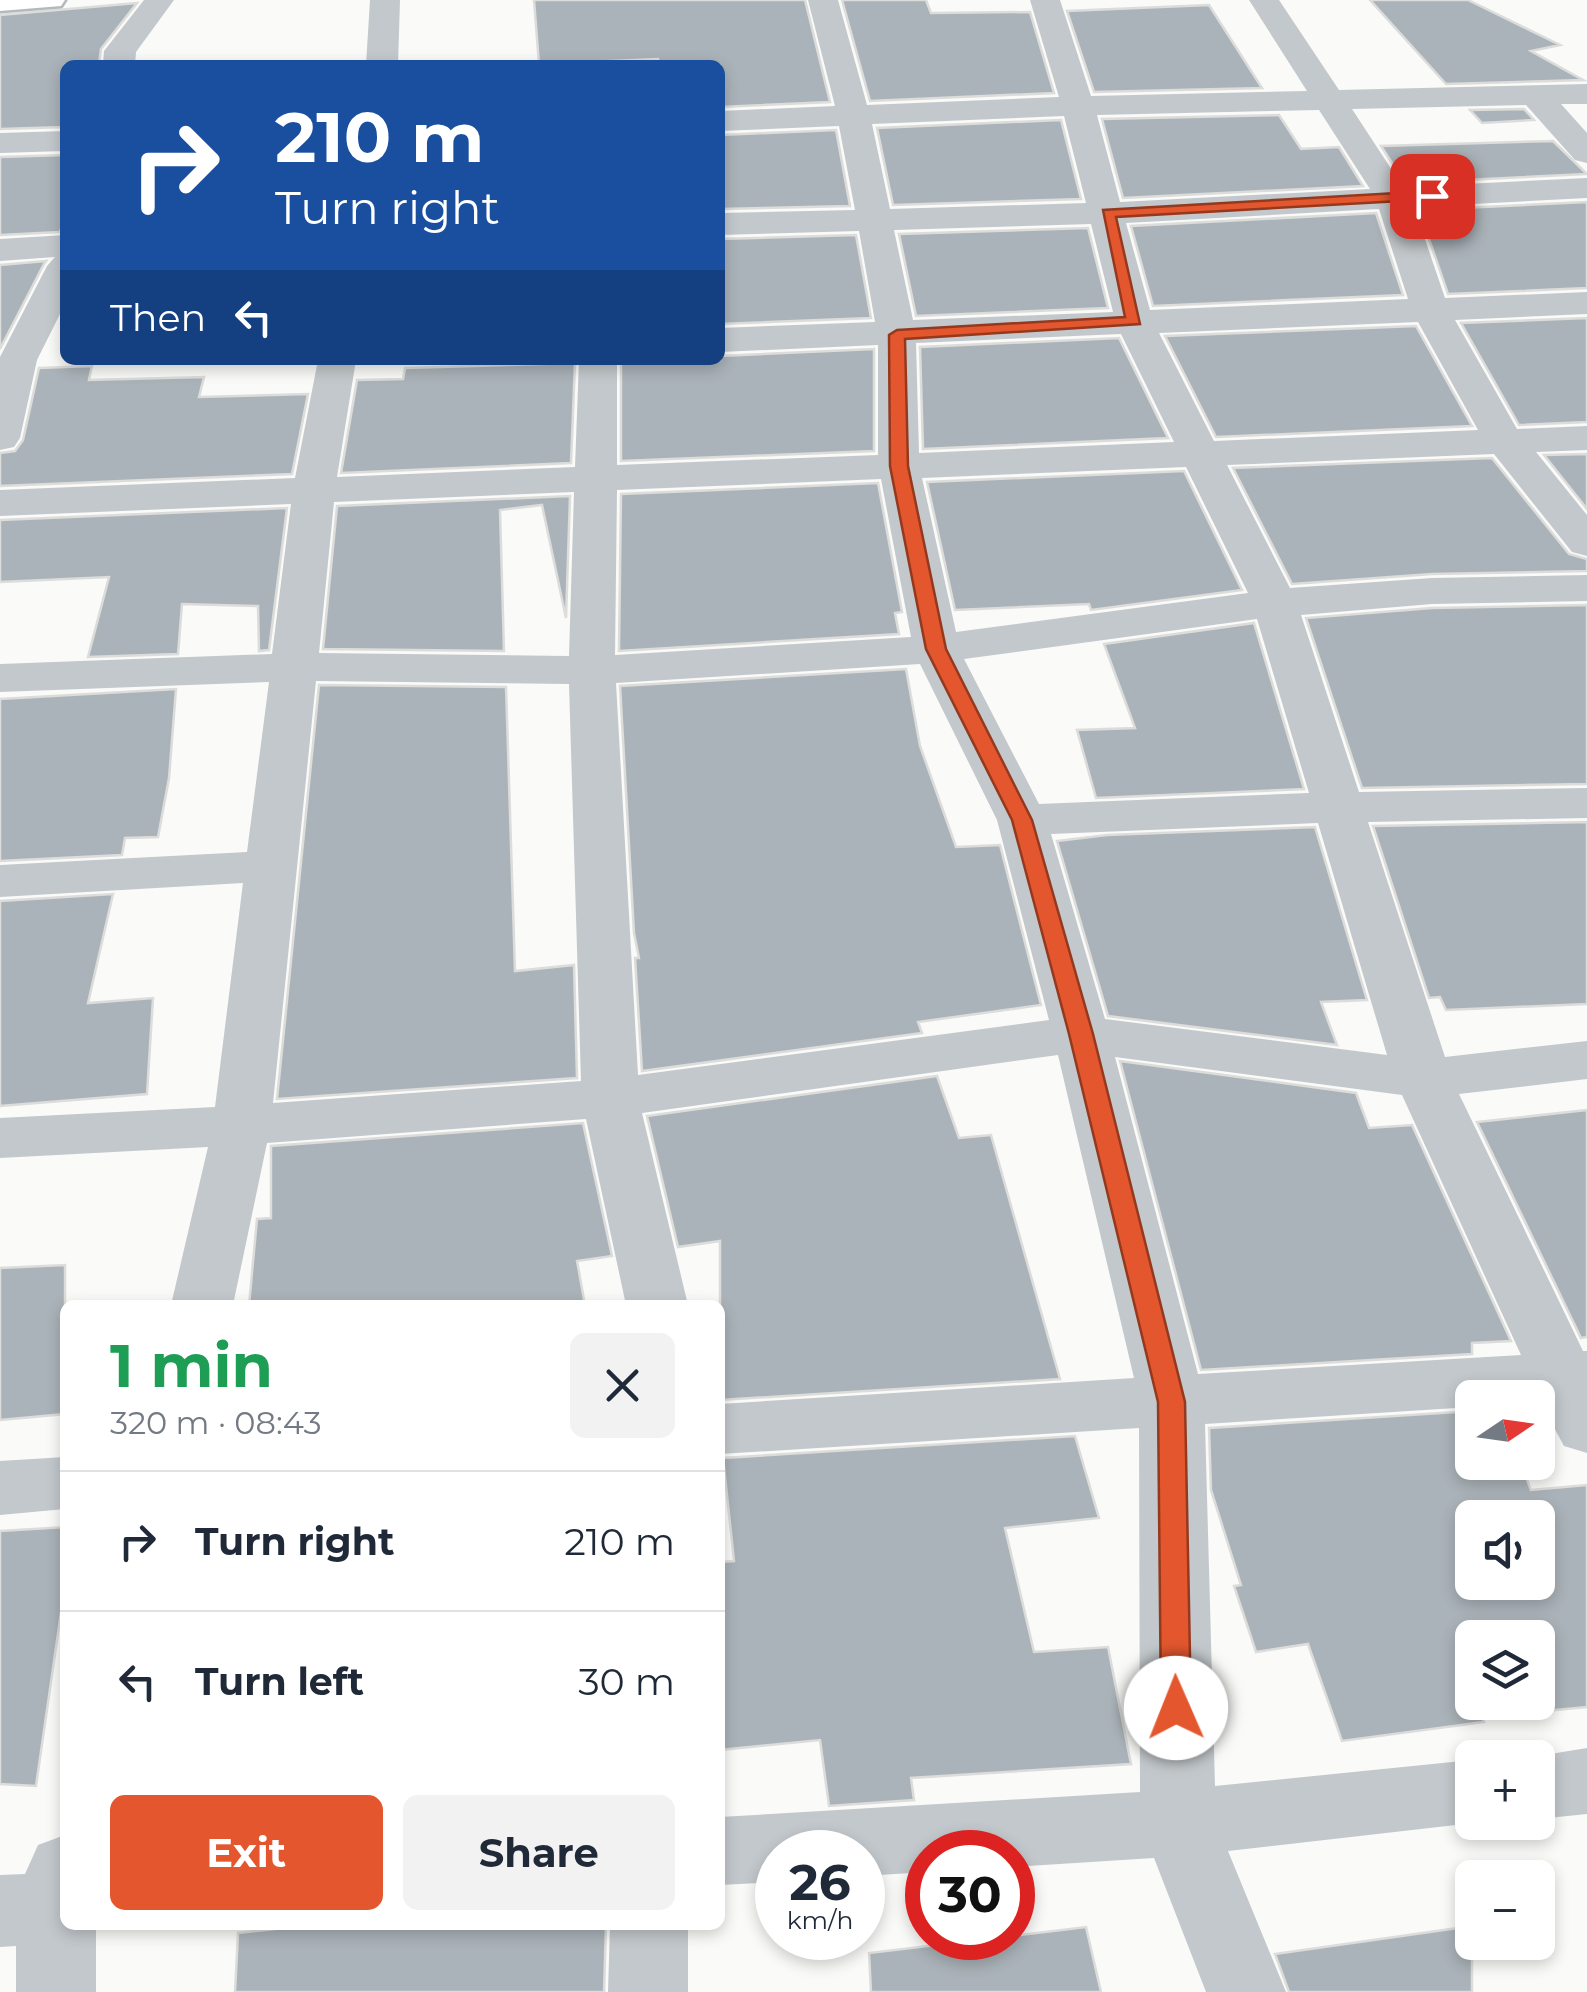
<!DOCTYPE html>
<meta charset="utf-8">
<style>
:root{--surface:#fff;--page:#f2f2f3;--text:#1f2937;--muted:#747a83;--line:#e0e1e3;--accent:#e4572e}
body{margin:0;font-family:Montserrat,sans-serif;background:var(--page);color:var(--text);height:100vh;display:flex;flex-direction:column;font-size:38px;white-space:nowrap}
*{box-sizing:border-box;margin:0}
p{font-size:32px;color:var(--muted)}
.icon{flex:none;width:55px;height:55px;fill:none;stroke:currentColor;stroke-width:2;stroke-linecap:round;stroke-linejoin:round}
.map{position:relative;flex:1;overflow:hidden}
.side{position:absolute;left:60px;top:1300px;width:665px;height:630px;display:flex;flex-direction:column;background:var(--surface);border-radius:15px;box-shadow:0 5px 15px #0003}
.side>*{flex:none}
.top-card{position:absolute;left:60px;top:60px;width:665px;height:305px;border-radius:15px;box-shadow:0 5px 15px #0003;background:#1a4fa0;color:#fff;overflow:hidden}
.needle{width:65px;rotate:77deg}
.fabs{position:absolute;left:1455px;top:1380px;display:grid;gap:20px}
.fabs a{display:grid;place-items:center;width:100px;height:100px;border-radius:15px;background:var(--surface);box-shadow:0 5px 15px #0003;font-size:50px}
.speed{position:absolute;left:755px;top:1830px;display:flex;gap:20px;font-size:50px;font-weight:700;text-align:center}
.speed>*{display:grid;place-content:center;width:130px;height:130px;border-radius:50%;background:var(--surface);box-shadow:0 5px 15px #0003;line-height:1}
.speed small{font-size:25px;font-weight:400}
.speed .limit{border:15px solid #d22;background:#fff;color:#111}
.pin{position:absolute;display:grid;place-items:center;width:85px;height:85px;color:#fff;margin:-42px;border-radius:20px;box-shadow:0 5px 15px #0006}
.me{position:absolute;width:110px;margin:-55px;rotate:359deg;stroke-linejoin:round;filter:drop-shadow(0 0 8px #0008)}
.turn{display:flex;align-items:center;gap:35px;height:210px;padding:0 50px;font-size:45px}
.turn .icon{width:130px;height:130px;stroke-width:2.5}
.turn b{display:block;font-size:70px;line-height:85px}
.then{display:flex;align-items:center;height:95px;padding:0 50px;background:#0003;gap:20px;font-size:38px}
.round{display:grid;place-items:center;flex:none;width:105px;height:105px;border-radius:15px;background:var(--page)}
.headline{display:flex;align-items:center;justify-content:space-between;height:170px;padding:0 50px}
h1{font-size:60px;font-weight:700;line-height:75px;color:#1e9e55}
.primary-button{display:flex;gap:20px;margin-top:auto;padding:20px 50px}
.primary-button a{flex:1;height:115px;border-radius:15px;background:var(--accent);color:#fff;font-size:40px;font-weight:700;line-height:115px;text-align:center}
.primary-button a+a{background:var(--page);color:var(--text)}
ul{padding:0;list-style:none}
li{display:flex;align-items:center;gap:30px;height:140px;padding:0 50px;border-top:2px solid var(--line)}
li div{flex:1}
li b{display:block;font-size:38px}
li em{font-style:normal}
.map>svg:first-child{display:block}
.building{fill:#aab3b9;stroke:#dcdcda;stroke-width:2.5;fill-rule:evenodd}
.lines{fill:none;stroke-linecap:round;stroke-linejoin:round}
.trunk-casing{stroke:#b4b9bd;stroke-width:5}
.minor{fill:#c3c8cc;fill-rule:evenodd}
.trunk{fill:#fff;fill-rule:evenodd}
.route{fill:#e4572e;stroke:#94391e;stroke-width:2.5}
</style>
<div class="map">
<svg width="1587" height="1992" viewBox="0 0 1587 1992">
<rect width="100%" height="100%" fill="#fafaf8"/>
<path class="building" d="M534,0H805L830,102L720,107V65H660L658,59L539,64Z
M842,0H926L931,13L1030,12L1054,93L870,101Z
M1370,0H1468L1560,45L1531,51L1583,80L1446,84Z
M137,3L101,49L99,65H65V127L0,129V15Z
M1209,5L1262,88L1094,92L1067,11Z
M1524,109L1534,120L1482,123L1470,110Z
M1279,115L1301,149L1339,147L1363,186L1123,198L1102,119Z
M1061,120L1081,199L893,205L877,128Z
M836,130L850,206L720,209V135Z
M1553,141L1587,174L1405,183L1381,146Z
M65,155V216L60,232L0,235V157Z
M1587,202V288L1448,294L1419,210Z
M1376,213L1403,295L1153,306L1131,226Z
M1088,228L1108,308L916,316L899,234Z
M856,235L871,318L720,324V239Z
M46,261L44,264L0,349V265Z
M1587,318V422L1519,425L1461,323Z
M1416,326L1472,426L1216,437L1165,336Z
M1119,338L1168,438L923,449L920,347Z
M874,349V451L621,461V360H720V356Z
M575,363L571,463L341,473L357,380L403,379L405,368Z
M92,366L89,380L204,377L199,397L308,394L292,474L0,486V453L15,451L23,440L39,368Z
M1587,454V509L1544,455Z
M1492,458L1569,554L1587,559V571L1432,574L1292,584L1233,468Z
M1184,471L1242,590L1091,610L1089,604L955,610L927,482Z
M878,483L902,612L895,613L899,634L619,651L621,494Z
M570,496L566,618L542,505L500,510L504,651L323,649L337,506Z
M287,508L269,650L259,651L258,606L182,604L178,654L88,657L109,577L0,582V520Z
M1587,605V784L1362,788L1306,618L1432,608Z
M1254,623L1304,789L1096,798L1077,730L1135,728L1104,644Z
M906,669L920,746L956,847L1000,845L1041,1005L918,1022L922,1033L642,1071L635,958H639L634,933L620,686Z
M319,685L506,687L515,971L574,965L577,1078L277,1099Z
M176,689L169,778L158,837L125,838L122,855L0,861V699Z
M1587,822V1004L1446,1010L1440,997L1429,998L1373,826Z
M1315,827L1367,1000L1321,1002L1337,1045L1108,1016L1057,841L1107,835Z
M113,894L88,1003L153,998L147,1094L0,1106V901Z
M1120,1061L1356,1093L1369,1128L1412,1125L1511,1341L1472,1343V1354L1201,1370Z
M937,1076L959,1138L991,1135L1060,1379L720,1400V1241L678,1247L647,1116Z
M1587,1110V1337L1581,1338L1477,1122Z
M583,1123L612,1256L577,1261L585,1305H249L257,1219L271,1218V1146Z
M65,1265V1414L0,1420V1268Z
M1472,1411V1462H1520L1531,1490L1587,1485V1707L1482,1717L1484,1722L1342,1741L1308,1644L1256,1652L1234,1586L1241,1585L1211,1490L1209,1428ZM1472,1518H1538V1582H1472ZM1472,1638H1538V1702H1472Z
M1075,1436L1099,1518L1005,1528L1034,1652L1108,1647L1131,1764L911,1778L914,1800L829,1806L820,1740L720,1750V1562L734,1561L723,1458Z
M65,1527V1585L36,1786L0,1784V1531Z
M312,1925H606L604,1992H235L238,1933Z
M1472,1926V1992H1289L1275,1954Z
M1086,1927L1101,1992H871L869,1953Z"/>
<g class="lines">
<defs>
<path id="trunk" d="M0,0H65L61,6L0,11Z"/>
</defs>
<use href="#trunk" class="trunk-casing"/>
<path class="minor" d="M144,0H174L136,52L135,65H103L104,51Z
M370,0H400L398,65H366Z
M808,0H838L867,105L1059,97L1030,0H1060L1091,96L1307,91L1249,0H1279L1339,90L1587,84V104H1561L1587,133V163L1575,160L1526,105L1352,109L1403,187L1587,178V198L1414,207L1445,298L1587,292V314L1455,320L1517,429L1587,426V450L1536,452L1587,515V556L1572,552L1494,454L1227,465L1290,588L1432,578L1587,575V601L1432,604L1301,615L1359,792L1587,788V818L1368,822L1445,1057L1587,1041V1079L1459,1094L1583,1351H1587V1453L1564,1446L1538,1398H1472V1407L1205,1424L1215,1786L1472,1760V1822H1482L1228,1851L1286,1992H1206L1154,1858L1012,1867V1852H928V1872L862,1876V1852H778V1882L720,1885V1817L1140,1792L1139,1428L720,1454V1404L1134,1378L1058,1055L642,1113L688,1305H626L586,1119L267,1143L233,1305H171L208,1147L0,1158V1118L215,1107L243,883L0,897V865L247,852L269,682L0,692V664L272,654L291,504L0,516V490L295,478L318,360H356L337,477L575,467L579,360H617V465L878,455V345L720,352V328L875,322L859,231L720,235V213L855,210L839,126L720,131V111L835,106ZM1319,110L1370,189L1120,202L1097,115ZM1064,116L1086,203L890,209L872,124ZM1379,209L1408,299L1150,310L1126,223ZM1091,224L1113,312L913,320L894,230ZM1418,322L1478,430L1214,441L1159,333ZM1121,334L1174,442L919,453L916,343ZM1186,467L1248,593L956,632L922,478ZM881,479L911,637L615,655L617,490ZM574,492L569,656L319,653L334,502ZM1257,619L1309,793L1039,804L964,659ZM920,664L997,820L1049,1020L638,1075L616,683ZM316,681L569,684L581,1081L273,1103ZM1318,823L1387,1055L1105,1019L1051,834ZM1115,1057L1402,1095L1521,1355L1198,1374Z
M65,131V151L0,153V133Z
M65,235V304L37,360L20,438L14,447L0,450V357L47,266L55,257L0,261V239Z
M65,1457V1509L0,1515V1461Z
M1587,1748V1814L1538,1819V1758H1526Z
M65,1835V1925H96V1992H16V1946L0,1947V1875L25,1874L38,1845Z
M610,1925H688V1992H608Z"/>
<use href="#trunk" class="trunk"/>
</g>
<path class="route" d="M1432,191L1439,196L1437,199L1116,217L1140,324L905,339L908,466L946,649L1032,820L1093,1034L1185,1402L1191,1708L1187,1717L1176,1721L1165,1717L1161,1708L1158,1402L1069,1034L1012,820L926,649L890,466L889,335L897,330L1125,317L1103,210Z"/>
</svg>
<div class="fabs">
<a><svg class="needle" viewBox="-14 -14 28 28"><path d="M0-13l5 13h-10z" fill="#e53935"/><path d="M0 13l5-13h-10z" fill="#747a83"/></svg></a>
<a><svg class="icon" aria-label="sound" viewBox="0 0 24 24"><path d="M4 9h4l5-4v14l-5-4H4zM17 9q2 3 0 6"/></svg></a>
<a><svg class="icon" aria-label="layers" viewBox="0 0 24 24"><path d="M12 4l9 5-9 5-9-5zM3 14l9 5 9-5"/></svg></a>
<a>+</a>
<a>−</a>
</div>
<div class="speed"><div>26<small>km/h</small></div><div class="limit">30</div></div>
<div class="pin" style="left:1432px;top:196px;background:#d93025"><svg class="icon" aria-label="arrive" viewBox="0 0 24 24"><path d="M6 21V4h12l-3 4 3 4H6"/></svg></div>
<svg class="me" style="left:1176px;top:1708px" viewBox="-20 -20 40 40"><circle r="19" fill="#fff"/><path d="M0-13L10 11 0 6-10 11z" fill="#e4572e"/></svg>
<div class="top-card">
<div class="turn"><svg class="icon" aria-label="right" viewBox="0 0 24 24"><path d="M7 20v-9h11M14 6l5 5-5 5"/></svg><div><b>210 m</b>Turn right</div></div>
<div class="then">Then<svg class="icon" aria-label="left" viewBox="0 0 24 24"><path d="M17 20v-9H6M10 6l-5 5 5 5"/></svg></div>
</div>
<section class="side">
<div class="headline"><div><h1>1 min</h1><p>320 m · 08:43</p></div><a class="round"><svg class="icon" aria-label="close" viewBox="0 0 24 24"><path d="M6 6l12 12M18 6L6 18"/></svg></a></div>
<ul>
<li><svg class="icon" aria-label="right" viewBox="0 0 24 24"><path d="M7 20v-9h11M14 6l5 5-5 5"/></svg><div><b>Turn right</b></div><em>210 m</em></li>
<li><svg class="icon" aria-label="left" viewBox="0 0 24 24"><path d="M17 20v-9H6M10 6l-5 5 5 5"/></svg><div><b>Turn left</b></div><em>30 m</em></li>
</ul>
<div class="primary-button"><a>Exit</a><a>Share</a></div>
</section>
</div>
